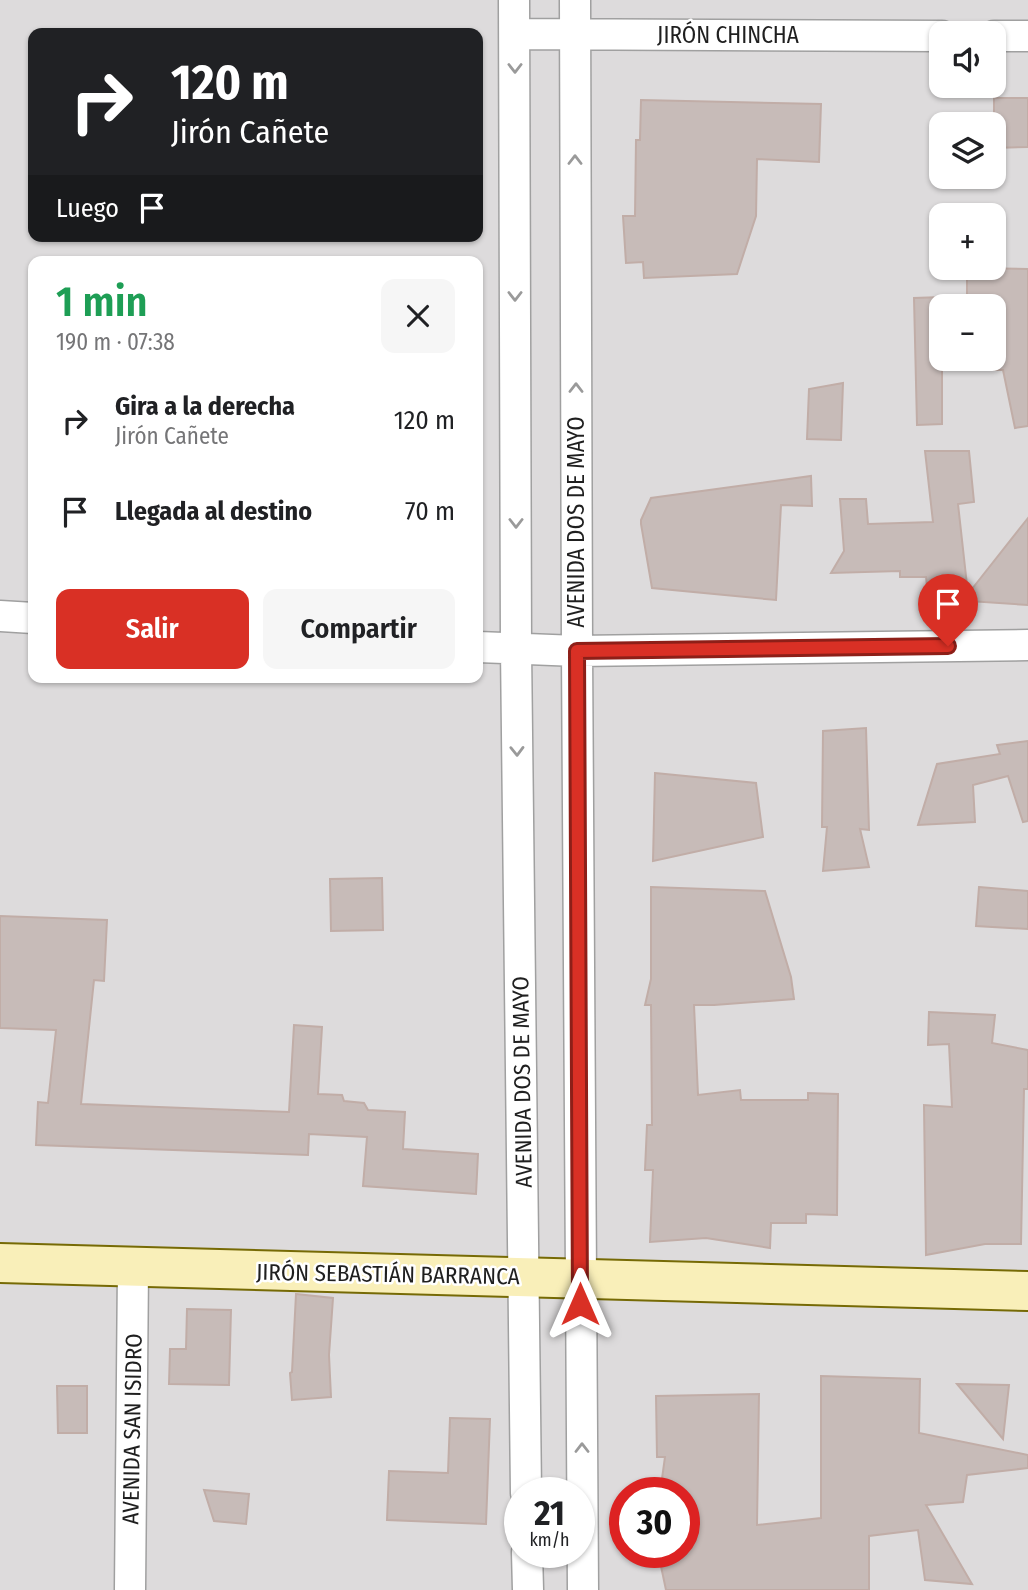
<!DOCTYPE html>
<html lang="es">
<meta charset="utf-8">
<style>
:root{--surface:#fff;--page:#f6f6f6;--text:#202124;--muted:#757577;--accent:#d93025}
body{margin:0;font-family:"Fira Sans Condensed",sans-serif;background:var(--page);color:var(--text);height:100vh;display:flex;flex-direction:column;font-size:26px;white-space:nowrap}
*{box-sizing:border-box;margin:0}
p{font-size:23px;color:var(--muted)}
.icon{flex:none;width:38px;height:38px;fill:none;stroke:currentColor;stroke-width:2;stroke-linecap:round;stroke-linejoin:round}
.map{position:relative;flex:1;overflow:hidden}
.drawer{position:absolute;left:28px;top:256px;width:455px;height:427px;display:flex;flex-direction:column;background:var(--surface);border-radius:14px;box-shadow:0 2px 5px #0004}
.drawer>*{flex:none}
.top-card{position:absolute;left:28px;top:28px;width:455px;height:214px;border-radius:14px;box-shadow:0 2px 5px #0004;background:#202124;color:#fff;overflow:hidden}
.buttons{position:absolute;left:929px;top:21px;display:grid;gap:14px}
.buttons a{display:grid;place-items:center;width:77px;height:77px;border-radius:14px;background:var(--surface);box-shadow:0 2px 5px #0004;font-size:35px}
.speed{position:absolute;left:504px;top:1477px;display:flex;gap:14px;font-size:35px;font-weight:700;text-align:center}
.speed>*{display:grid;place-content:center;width:91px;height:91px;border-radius:50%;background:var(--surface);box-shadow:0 2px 5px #0004;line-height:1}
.speed small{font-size:18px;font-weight:400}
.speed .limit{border:10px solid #d22;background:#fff;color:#111}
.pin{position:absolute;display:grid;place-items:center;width:60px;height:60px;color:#fff;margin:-72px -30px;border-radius:50% 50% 50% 0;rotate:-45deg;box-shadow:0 0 7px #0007}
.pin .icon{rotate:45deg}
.me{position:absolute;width:77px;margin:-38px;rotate:0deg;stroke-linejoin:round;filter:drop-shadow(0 0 5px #0008)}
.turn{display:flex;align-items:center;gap:24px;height:147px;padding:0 28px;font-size:32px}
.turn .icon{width:91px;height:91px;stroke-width:2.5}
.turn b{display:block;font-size:49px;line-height:60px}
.then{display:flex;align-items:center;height:66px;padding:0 28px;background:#0003;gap:14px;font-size:26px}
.round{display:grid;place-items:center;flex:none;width:74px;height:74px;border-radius:14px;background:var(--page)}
.head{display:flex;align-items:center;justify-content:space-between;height:119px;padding:0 28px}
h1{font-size:42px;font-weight:600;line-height:52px;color:#1e9e55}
.button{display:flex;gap:14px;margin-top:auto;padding:14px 28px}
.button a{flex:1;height:80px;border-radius:14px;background:var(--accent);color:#fff;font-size:28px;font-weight:600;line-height:80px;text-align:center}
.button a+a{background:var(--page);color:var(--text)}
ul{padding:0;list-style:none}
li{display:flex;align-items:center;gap:21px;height:91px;padding:0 28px}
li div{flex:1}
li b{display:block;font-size:26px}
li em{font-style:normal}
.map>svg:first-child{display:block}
.residential{fill:#dddbdc;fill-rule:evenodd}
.building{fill:#c7bbb8;stroke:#c1ada7;stroke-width:2}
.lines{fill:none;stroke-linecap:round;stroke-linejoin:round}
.street-casing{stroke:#a0a0a0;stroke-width:33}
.secondary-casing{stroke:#766a05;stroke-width:42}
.street{stroke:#fff;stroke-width:30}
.secondary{stroke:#f9efb9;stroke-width:38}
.oneway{stroke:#9a9a9a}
.route-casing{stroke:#8d1f18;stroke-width:18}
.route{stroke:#d93025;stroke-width:12}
.labels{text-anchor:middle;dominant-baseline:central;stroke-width:5;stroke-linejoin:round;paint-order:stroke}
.street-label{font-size:23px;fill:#1f1f1f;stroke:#fff}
</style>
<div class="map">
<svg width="1028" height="1590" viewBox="0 0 1028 1590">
<rect width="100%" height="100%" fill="#efeae5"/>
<path class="residential" d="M0,0H1028V1590H0ZM33,33H478V236H33ZM942,33H994V86H942ZM942,124H994V177H942ZM942,215H994V268H942ZM33,261H478V677H33ZM942,306H994V359H942ZM520,1493H579V1552H520ZM625,1493H684V1552H625Z"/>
<path class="building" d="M994,98H1028V147L994,148Z
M641,100L821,104L819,162L757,159L756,216L737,274L644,278L643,262L626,263L623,216H635L636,140H640Z
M967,268L1028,269V426L1015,428L1003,370H994V306H967Z
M942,297V424L917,425L914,298Z
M843,383L841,440L807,439L809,389Z
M925,451H969L974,502L958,504L968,594L1028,518V605L969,601V602L929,605L926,577H900V571L831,573L844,551L840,499H866L868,524L933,522Z
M811,476L812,506L781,505L776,600L652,588L641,524V520L651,498Z
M866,728L869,830L860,829L869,867L823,871L827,827H822L823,731Z
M1028,741V821L1023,822L1008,776L973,785L975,822L918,825L937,764L1000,754L997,745Z
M655,773L756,783L763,837L653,861Z
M382,878L383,930L331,931L330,879Z
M651,887L765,891L791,977L794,999L714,1005H694L698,1095L740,1090L741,1100H808V1093L838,1094L837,1215L806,1214V1223H771L770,1248L706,1238L650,1242L653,1170H645L647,1125H652L651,1005H645L651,979Z
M979,887L1028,891V929L976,926Z
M0,916L107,920L104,981L94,980L81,1104L289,1112L294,1025L322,1027L318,1094L342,1095L344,1101L364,1103L368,1110L405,1112L403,1149L478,1154L476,1194L363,1186L367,1137L309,1134L308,1155L36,1145L38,1102L48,1103L56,1030L0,1028Z
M929,1012L995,1015L992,1043L1028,1050V1089H1024L1021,1244H985L926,1255L924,1105L952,1107L949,1044L928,1045Z
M296,1294L333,1298L329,1355L331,1397L292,1400L290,1373L292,1372Z
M187,1309L231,1310L229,1385L169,1384L170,1349H186Z
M821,1376L920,1379L919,1433L1028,1455V1468L967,1475L963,1502L926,1505L972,1584L925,1580L918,1530L869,1536V1590H666L658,1552H684V1493H660L665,1457H657L656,1396L759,1394L757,1525L821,1518Z
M957,1384L1009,1385L1003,1439Z
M57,1386H87V1433H58Z
M450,1418L490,1419L486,1524L387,1520L389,1471L448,1473Z
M204,1490L249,1494L246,1524L214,1521Z"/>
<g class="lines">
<defs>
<path id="street" d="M514,0L516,649L526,1493
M575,0L577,651L583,1590
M515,34L942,36
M994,36H1028
M0,616L33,618
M478,647L577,651L1028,645
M527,1552L528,1590
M130,1590L133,1268"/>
<path id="secondary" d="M0,1263L1028,1291"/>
</defs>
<use href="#street" class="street-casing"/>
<use href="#secondary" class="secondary-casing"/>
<use href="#street" class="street"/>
<use href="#secondary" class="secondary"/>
</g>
<defs><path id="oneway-chevron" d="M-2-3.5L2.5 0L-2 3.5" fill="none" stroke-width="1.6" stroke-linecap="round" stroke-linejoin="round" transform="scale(1.75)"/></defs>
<g class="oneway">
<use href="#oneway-chevron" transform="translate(515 68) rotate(90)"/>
<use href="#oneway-chevron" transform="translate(575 160) rotate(-90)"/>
<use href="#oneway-chevron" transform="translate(515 296) rotate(90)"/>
<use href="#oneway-chevron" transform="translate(576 388) rotate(-90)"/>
<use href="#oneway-chevron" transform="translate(516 523) rotate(90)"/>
<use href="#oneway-chevron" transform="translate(517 751) rotate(89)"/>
<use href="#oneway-chevron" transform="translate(582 1448) rotate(-90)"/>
</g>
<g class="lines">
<defs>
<path id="route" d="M580,1304L577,651L948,646"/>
</defs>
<use href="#route" class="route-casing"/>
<use href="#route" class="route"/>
</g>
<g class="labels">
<g class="street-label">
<text x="728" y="35">JIRÓN CHINCHA</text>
<text transform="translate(576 522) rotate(-90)">AVENIDA DOS DE MAYO</text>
<text transform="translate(522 1082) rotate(-91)">AVENIDA DOS DE MAYO</text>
<text transform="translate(388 1274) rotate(1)">JIRÓN SEBASTIÁN BARRANCA</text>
<text transform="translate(132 1429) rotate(-89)">AVENIDA SAN ISIDRO</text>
</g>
</g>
</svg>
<div class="buttons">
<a><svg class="icon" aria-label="sound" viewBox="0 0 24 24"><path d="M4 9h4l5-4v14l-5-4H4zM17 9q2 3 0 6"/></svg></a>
<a><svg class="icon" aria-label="layers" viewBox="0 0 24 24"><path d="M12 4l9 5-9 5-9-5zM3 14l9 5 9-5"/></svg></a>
<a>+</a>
<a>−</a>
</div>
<div class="speed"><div>21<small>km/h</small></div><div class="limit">30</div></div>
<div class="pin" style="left:948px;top:646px;background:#d93025"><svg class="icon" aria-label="arrive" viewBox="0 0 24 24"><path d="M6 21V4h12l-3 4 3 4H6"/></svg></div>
<svg class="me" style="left:580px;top:1304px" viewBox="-20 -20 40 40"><path d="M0-17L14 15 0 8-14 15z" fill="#d93025" stroke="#fff" stroke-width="4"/></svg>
<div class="top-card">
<div class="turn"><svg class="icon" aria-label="right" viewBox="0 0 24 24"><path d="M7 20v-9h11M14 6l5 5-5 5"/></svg><div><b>120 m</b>Jirón Cañete</div></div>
<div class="then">Luego<svg class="icon" aria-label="arrive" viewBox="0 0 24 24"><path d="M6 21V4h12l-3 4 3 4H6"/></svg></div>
</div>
<section class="drawer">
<div class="head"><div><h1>1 min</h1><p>190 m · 07:38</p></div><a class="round"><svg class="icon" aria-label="close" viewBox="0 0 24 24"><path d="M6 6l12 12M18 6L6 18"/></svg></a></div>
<ul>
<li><svg class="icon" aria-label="right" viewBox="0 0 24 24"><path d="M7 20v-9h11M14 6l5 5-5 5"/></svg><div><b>Gira a la derecha</b><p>Jirón Cañete</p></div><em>120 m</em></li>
<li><svg class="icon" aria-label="arrive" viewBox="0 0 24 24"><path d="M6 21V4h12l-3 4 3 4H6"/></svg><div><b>Llegada al destino</b></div><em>70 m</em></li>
</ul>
<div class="button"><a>Salir</a><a>Compartir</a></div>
</section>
</div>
